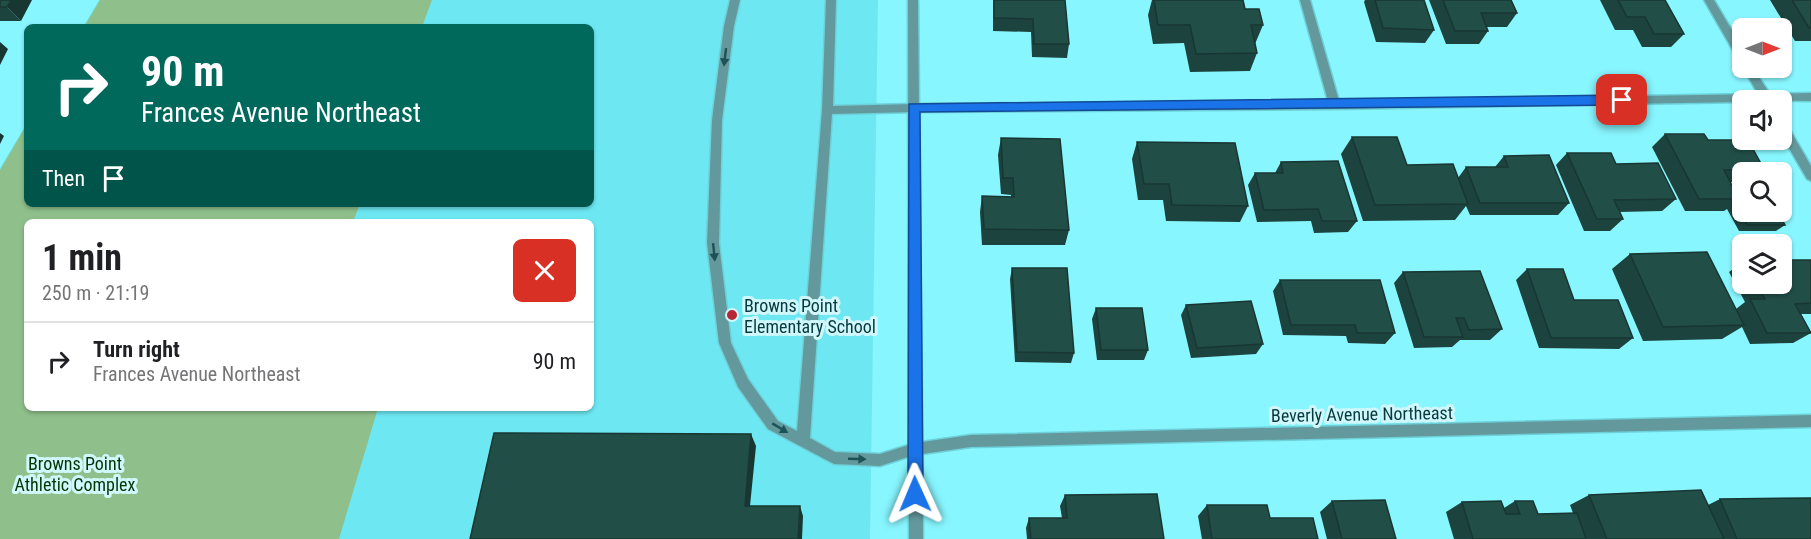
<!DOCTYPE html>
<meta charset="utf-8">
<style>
:root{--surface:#fff;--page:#f2f2f2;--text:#202124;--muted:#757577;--line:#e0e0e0}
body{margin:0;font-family:"Roboto Condensed",sans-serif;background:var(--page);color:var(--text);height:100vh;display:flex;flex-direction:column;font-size:22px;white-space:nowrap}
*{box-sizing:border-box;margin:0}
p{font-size:20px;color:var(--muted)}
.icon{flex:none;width:33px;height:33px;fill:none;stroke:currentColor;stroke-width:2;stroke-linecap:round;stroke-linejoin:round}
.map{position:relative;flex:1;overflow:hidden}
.details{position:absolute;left:24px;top:219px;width:570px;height:192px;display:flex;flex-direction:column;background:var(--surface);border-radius:9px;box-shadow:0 2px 4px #0004}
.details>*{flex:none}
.hud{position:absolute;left:24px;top:24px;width:570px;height:183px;border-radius:9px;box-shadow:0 2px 4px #0004;background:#00695c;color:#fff;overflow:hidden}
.needle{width:39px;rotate:90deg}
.tools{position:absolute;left:1732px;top:18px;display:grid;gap:12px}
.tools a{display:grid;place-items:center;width:60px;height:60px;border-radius:9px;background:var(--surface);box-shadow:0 2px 4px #0004;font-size:30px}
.pin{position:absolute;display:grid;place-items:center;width:51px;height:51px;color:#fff;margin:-26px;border-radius:12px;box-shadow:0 3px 9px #0006}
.me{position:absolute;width:66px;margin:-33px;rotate:359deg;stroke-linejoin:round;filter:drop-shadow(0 0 4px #0008)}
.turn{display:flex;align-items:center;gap:21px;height:126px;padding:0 18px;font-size:27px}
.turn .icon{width:78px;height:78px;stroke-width:2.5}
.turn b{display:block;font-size:42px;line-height:51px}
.then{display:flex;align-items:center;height:57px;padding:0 18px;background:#0003;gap:12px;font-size:22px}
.round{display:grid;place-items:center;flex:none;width:63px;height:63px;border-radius:9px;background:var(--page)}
.head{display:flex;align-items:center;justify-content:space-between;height:102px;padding:0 18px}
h1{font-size:36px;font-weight:700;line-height:45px}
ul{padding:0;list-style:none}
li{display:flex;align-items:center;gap:18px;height:78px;padding:0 18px;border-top:2px solid var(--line)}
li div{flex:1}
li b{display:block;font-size:22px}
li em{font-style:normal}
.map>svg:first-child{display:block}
.built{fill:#6de8f2;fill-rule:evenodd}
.green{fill:#8fc08b}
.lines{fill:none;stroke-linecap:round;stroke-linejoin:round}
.service-casing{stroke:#6ed0d8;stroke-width:3}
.minor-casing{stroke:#6ed0d8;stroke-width:3}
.tertiary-casing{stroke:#6ed0d8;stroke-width:3}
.service{fill:#63999d;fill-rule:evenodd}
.minor{fill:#63999d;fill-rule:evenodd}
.tertiary{fill:#63999d;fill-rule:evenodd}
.wall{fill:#1d433e}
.shaded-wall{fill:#183732}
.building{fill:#224e48;stroke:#183732;stroke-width:1.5}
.oneway{fill:#1d5256}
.route{fill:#1a73e8;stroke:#114b97;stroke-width:1.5}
.poi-dot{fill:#b72632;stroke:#d0f7fb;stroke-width:2}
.labels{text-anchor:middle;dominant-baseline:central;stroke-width:6;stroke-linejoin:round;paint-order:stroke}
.poi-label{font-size:18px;fill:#063a3e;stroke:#d0f7fb;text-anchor:start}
.street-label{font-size:18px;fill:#063a3e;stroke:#d0f7fb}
.park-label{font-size:18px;fill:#033603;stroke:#d0f7fb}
</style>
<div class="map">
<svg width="1811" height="539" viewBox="0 0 1811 539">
<rect width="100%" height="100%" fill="#88f6ff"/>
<path class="built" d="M99,0H878L870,539H0V168L27,123V204H591V27H83ZM27,222H591V408H27Z"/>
<path class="green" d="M100,0H432L422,27H84Z
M27,124V204H360L353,222H27V408H378L339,539H0V170Z"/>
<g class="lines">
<defs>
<path id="service" d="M730,0H740L734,26L722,120L719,243L731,343L748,379L778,421L797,431L822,110L826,0H836L833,106L914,104L919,108L914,112L832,114L810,438L835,452L880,454L915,443L920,445L922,449L920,453L880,466L834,464L768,429L738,387L719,343L707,243L712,120L724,26Z"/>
<path id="minor" d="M1300,0H1310L1339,101L1758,94L1743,68H1753L1770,94L1811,93V101L1743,100V102L1335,109L914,112L909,108L914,104L1328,101Z
M1704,0H1714L1743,49V62L1739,61Z
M1782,122L1786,123L1811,166V181L1807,179L1782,136Z
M1811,415V427L971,447L915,455L910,453L908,449L910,445L915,443L971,435Z"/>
<path id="tertiary" d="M908,0H918L923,539H909Z"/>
</defs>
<use href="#service" class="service-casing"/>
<use href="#minor" class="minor-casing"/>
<use href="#tertiary" class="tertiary-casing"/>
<use href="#service" class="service"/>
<use href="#minor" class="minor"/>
<use href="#tertiary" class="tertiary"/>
</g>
<path class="wall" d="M0,0L21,21H0Z
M993,0H1065L1069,44L1067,58L1032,57L1031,32L993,31Z
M1152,0H1243L1245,9L1263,25L1255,44L1257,53L1250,71L1190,72L1184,43L1153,44L1148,15Z
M1365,0H1424L1434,30L1425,43L1376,42L1364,2Z
M1429,0H1511L1517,13L1507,27H1486L1488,31L1479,44H1446Z
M1600,0H1665L1684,34L1671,47H1642L1633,30H1615Z
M1770,0H1811V41H1795Z
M1665,134L1708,140L1764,169L1761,172H1743V182H1730L1737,195L1785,225L1776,231H1739L1727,209L1724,211H1685L1652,147Z
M1352,137L1407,165L1458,178L1466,167H1495L1504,156L1569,203L1558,215H1470L1466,206L1455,220L1363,221L1341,154Z
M1001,138L1069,230L1065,245H982L980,212L982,196L1011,197V195L1001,194L998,155Z
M1137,142L1248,206L1240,222L1166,221L1163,200H1138L1132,159Z
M1567,153L1616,164L1676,199L1662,211L1619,212L1623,219L1610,231H1584L1556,165Z
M1281,162L1357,221L1348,232L1314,233L1311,221L1257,222L1248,185L1255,173H1275Z
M1630,254L1736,309L1745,302L1729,272L1743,262V284H1782L1811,260V314H1801L1811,333L1793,343L1750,344L1742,327L1722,339L1643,341L1612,269Z
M1012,268L1074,353L1071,363L1015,362L1010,279Z
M1527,269L1574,300L1633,338L1619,349L1539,348L1516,280Z
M1403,272L1502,329L1490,340H1460L1452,347L1414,348L1394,283Z
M1280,280L1395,333L1385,344L1348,343L1346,336L1283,335L1273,291Z
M1186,305L1263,344L1256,354L1191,358L1181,315Z
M1096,308L1148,350L1144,360H1097L1092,319Z
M1065,495L1164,539H1027L1026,528L1029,518H1062L1060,506Z
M1589,495L1708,505L1720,499L1811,539H1454L1446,512L1462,502L1504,508L1515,501L1538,514L1573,513L1570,505Z
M1332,501L1396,539H1327L1320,512Z
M1207,505L1270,518L1318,539H1202L1198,516Z"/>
<path class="shaded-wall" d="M11,0H32L21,21L7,7Z
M0,42L8,49L0,65Z
M0,133L4,136L0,144Z
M751,434L756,446L749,516L745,506Z
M800,506L803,516L802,539H798Z"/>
<path class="building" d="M0,0H11L7,7H0Z
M994,0H1065L1069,44H1034L1033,19L994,18Z
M1154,0H1243L1245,9H1259L1263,25H1251L1257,53L1196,54L1190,25H1158Z
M1375,0H1424L1434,30L1383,28Z
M1443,0H1511L1517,13H1481L1488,31H1455Z
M1618,0H1665L1684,34H1654L1645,17H1627Z
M1792,0H1811V28H1809Z
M1665,134H1704L1708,140H1748L1764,169L1724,170L1739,199H1699Z
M1352,137H1397L1407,165L1453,164L1468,204L1375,205Z
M1001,138L1060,139L1069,230L984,229L982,196L1014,197L1013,178H1003Z
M1137,142L1235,143L1248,206L1172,205L1169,184H1144Z
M1567,153H1611L1616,164L1658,163L1676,199L1614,200L1623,219H1597Z
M1549,155L1569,203H1480L1466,167H1508L1504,156Z
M1338,161L1357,221H1322L1318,209L1264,210L1255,173H1283L1281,162Z
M1737,195H1743V212H1778L1785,225H1747L1735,202L1739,199Z
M1707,252L1744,325L1663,327L1630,254Z
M1782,260H1811V303L1795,304L1811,333H1767L1750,299H1765L1756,284H1782Z
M1012,268H1067L1074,353L1017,352Z
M1527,269H1563L1574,300H1618L1633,338H1551Z
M1480,271L1502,329L1469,330L1464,318H1456L1463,337H1424L1403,272Z
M1280,280H1380L1395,333H1357L1355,325H1291Z
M1251,301L1263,344L1197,348L1186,305Z
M1096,308H1142L1148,350H1101Z
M494,433L751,434L745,506H800L798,539H470Z
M1701,490L1724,539H1607L1589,495Z
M1157,494L1164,539H1031L1029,518H1067L1065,495Z
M1811,498V539H1737L1720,499Z
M1385,500L1396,539H1342L1332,501Z
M1501,501L1506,514H1520L1515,501H1533L1538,514L1577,513L1586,539H1473L1462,502Z
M1207,505H1267L1270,518H1313L1318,539H1212Z"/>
<defs><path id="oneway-solid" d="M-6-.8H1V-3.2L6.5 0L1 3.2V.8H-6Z" transform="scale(1.5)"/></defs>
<g class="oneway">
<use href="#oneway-solid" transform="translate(725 57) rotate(97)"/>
<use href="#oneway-solid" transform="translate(714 252) rotate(84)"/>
<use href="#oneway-solid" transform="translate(780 428) rotate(31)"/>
<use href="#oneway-solid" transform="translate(857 459) rotate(2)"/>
</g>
<path class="route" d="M1622,95L1629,100L1622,105L920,112L923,494L921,499L915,501L910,499L908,494L909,104Z"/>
<circle class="poi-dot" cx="732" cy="315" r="6"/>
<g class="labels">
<g class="poi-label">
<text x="744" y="305">Browns Point<tspan x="744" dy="21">Elementary School</tspan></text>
</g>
<g class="street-label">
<text transform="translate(1362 414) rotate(-1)">Beverly Avenue Northeast</text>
</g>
<g class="park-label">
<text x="75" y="463">Browns Point<tspan x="75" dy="21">Athletic Complex</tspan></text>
</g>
</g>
</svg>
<div class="tools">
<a><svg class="needle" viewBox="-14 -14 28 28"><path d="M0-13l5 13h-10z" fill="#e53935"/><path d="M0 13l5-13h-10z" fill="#757577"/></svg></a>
<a><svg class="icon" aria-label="sound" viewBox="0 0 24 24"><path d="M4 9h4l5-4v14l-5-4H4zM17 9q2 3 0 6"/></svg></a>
<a><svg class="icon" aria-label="search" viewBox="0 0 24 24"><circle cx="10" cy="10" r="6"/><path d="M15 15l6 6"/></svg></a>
<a><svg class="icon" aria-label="layers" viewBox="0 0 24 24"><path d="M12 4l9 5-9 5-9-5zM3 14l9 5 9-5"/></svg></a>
</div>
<div class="pin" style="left:1622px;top:100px;background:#d93025"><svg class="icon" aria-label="arrive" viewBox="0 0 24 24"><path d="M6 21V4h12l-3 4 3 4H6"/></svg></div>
<svg class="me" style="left:915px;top:494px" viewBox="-20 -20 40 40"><path d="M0-17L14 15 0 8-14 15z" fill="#1a73e8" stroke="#fff" stroke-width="4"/></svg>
<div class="hud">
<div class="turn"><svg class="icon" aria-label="right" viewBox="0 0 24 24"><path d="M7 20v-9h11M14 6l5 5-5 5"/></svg><div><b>90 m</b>Frances Avenue Northeast</div></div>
<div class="then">Then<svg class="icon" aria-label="arrive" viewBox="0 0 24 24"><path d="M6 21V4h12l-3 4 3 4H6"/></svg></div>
</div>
<section class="details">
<div class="head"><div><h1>1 min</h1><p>250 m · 21:19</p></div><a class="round" style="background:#d93025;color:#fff"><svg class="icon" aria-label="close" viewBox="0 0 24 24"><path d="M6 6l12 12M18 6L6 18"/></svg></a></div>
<ul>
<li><svg class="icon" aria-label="right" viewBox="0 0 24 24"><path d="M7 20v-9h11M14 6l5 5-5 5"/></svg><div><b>Turn right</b><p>Frances Avenue Northeast</p></div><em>90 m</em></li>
</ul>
</section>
</div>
